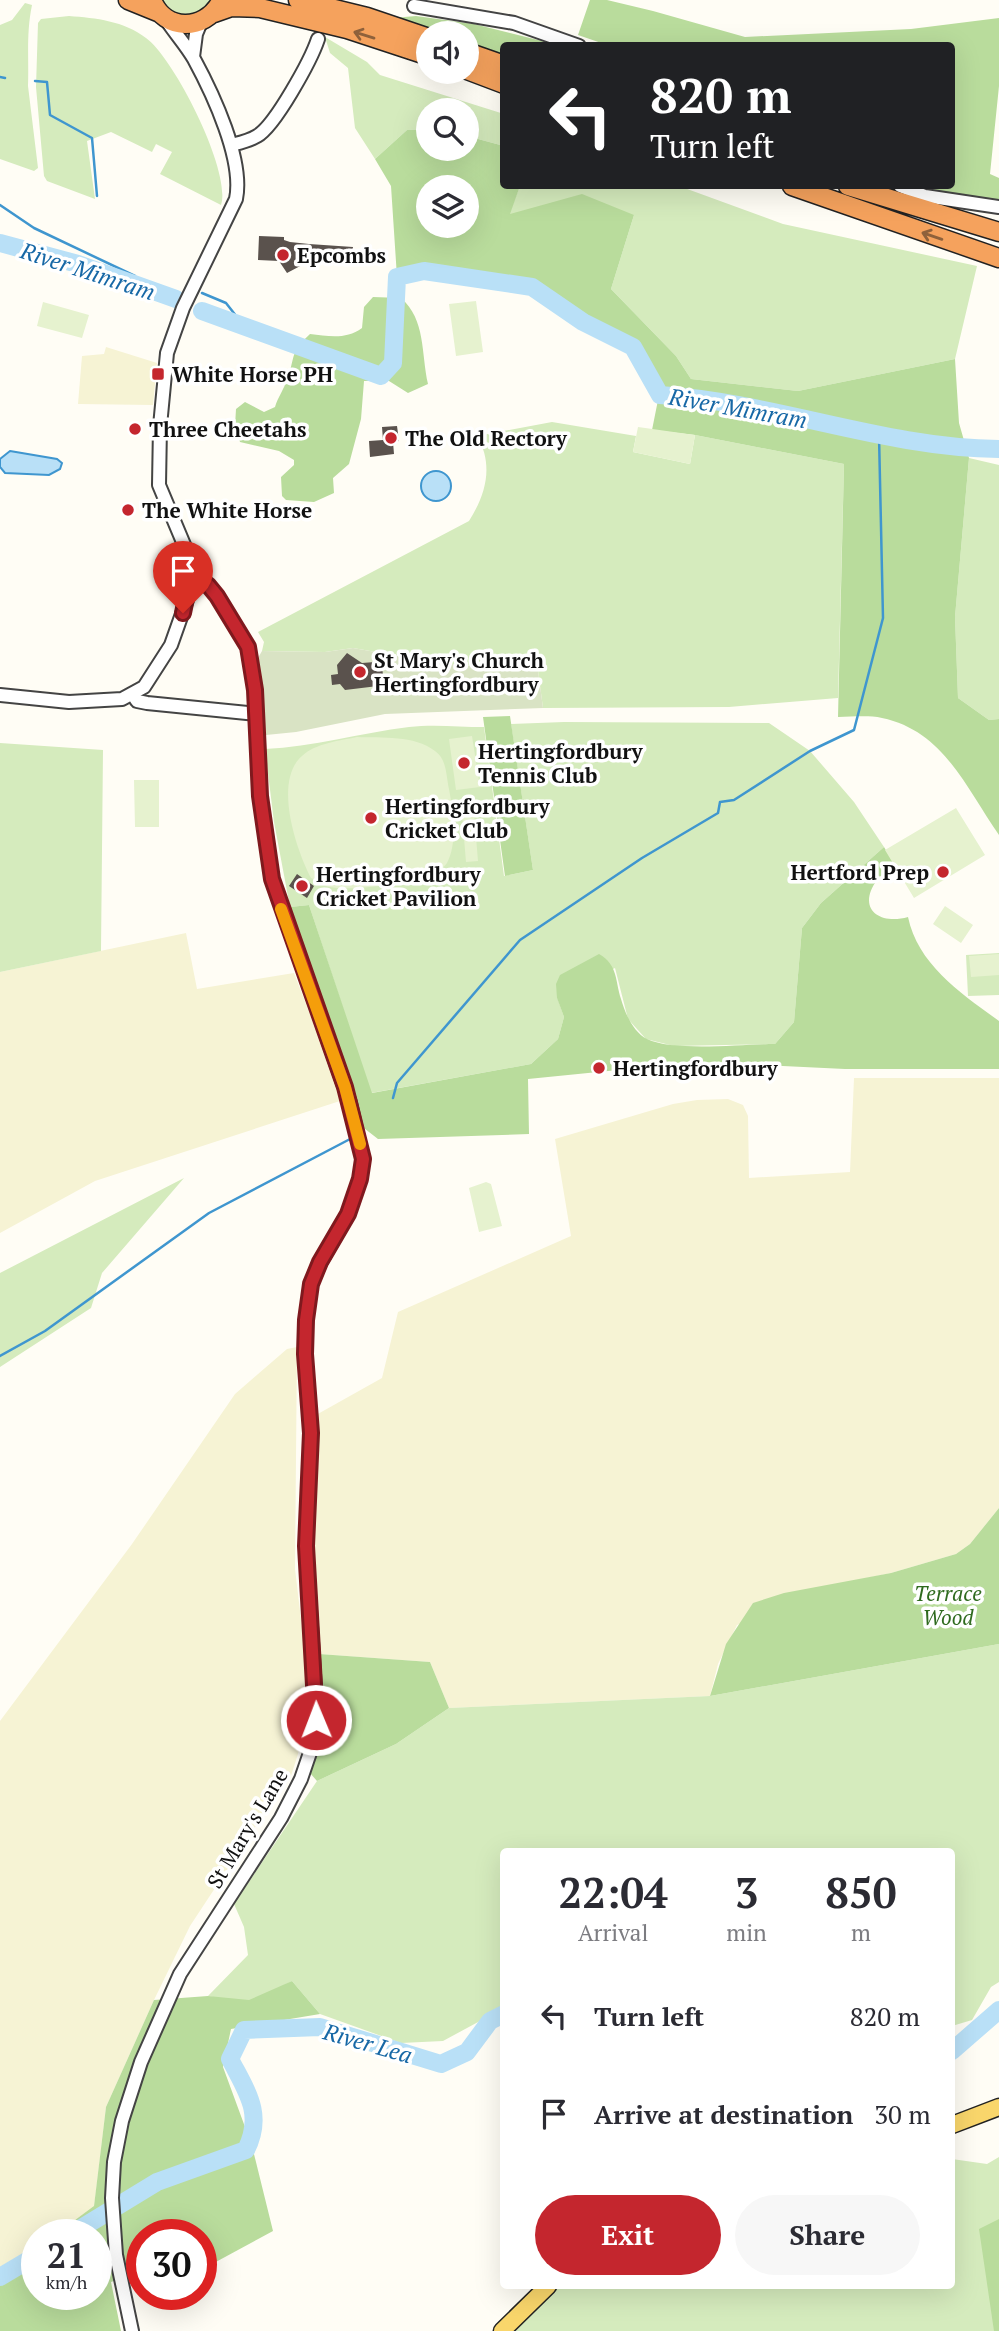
<!DOCTYPE html>
<style>
:root{--surface:#fff;--page:#f7f7f7;--text:#2b2b33;--muted:#7c7c81;--accent:#c4262e}
body{margin:0;font-family:"PT Serif",serif;background:var(--page);color:var(--text);height:100vh;display:flex;flex-direction:column;font-size:26px;white-space:nowrap}
*{box-sizing:border-box;margin:0}
p{font-size:23px;color:var(--muted)}
.icon{flex:none;width:38px;height:38px;fill:none;stroke:currentColor;stroke-width:2;stroke-linecap:round;stroke-linejoin:round}
.map{position:relative;flex:1;overflow:hidden}
.side{position:absolute;left:500px;top:1848px;width:455px;height:441px;display:flex;flex-direction:column;background:var(--surface);border-radius:7px;box-shadow:0 7px 28px #0002}
.side>*{flex:none}
.guide{position:absolute;left:500px;top:42px;width:455px;height:147px;border-radius:7px;box-shadow:0 7px 28px #0002;background:#202124;color:#fff;overflow:hidden}
.controls{position:absolute;left:416px;top:21px;display:grid;gap:14px}
.controls a{display:grid;place-items:center;width:63px;height:63px;border-radius:50%;background:var(--surface);box-shadow:0 7px 28px #0002;font-size:35px}
.speed{position:absolute;left:21px;top:2219px;display:flex;gap:14px;font-size:35px;font-weight:700;text-align:center}
.speed>*{display:grid;place-content:center;width:91px;height:91px;border-radius:50%;background:var(--surface);box-shadow:0 7px 28px #0002;line-height:1}
.speed small{font-size:18px;font-weight:400}
.speed .limit{border:10px solid #d22;background:#fff;color:#111}
.pin{position:absolute;display:grid;place-items:center;width:60px;height:60px;color:#fff;margin:-72px -30px;border-radius:50% 50% 50% 0;rotate:-45deg;box-shadow:0 0 7px #0007}
.pin .icon{rotate:45deg}
.me{position:absolute;width:77px;margin:-38px;rotate:359deg;stroke-linejoin:round;filter:drop-shadow(0 0 5px #0008)}
.turn{display:flex;align-items:center;gap:24px;height:147px;padding:0 35px;font-size:32px}
.turn .icon{width:91px;height:91px;stroke-width:2.5}
.turn b{display:block;font-size:49px;line-height:60px}
.eta{display:flex;justify-content:space-evenly;align-items:center;height:119px;text-align:center}
.eta b{font-size:42px;font-weight:700;line-height:49px}
.action{display:flex;gap:14px;margin-top:auto;padding:14px 35px}
.action a{flex:1;height:80px;border-radius:42px;background:var(--accent);color:#fff;font-size:28px;font-weight:700;line-height:80px;text-align:center}
.action a+a{background:var(--page);color:var(--text)}
ul{padding:0;list-style:none}
li{display:flex;align-items:center;gap:21px;height:98px;padding:0 35px}
li div{flex:1}
li b{display:block;font-size:26px}
li em{font-style:normal}
.map>svg:first-child{display:block}
.farmland{fill:#f6f3d4}
.green{fill:#d5ebbd}
.forest{fill:#b9dc9c;fill-rule:evenodd}
.cemetery{fill:#d9e3c4}
.pitch{fill:#e6f2cf}
.water{fill:#b9e0f7;stroke:#3f96cf;stroke-width:2}
.lines{fill:none;stroke-linecap:round;stroke-linejoin:round}
.stream{stroke:#3f96cf;stroke-width:2.5}
.river{stroke:#b9e0f7;stroke-width:18}
.building{fill:#5a524d}
.minor-casing{stroke:#444;stroke-width:16}
.major-casing{stroke:#222;stroke-width:19}
.highway-casing{stroke:#222;stroke-width:21}
.minor{stroke:#fff;stroke-width:12}
.major{stroke:#f9d66b;stroke-width:16}
.highway{stroke:#f5a25d;stroke-width:18}
.oneway{stroke:#8e613b}
.route-casing{stroke:#7f191e;stroke-width:18}
.route{stroke:#c4262e;stroke-width:12}
.slow{stroke:#f59e0b;stroke-width:12}
.poi-dot{fill:#c4262e;stroke:#fff;stroke-width:2.5}
.labels{text-anchor:middle;dominant-baseline:central;stroke-width:7;stroke-linejoin:round;paint-order:stroke}
.poi-label{font-size:21px;font-weight:bold;fill:#111;stroke:#fff;text-anchor:start}
.park-label{font-size:21px;font-style:italic;fill:#2f6b1f;stroke:#fff}
.street-label{font-size:21px;fill:#111;stroke:#fff}
.water-label{font-size:23px;font-style:italic;fill:#1768a6;stroke:#fff}
</style>
<div class="map">
<svg width="999" height="2331" viewBox="0 0 999 2331">
<rect width="100%" height="100%" fill="#fffdf5"/>
<path class="farmland" d="M106,347L157,363L153,405L78,404L82,356L104,354Z
M186,933L197,989L294,973L343,1100L95,1181L0,1233V972Z
M854,1078H999V1508L970,1544L956,1554L891,1573L843,1583L737,1625L718,1664L710,1696L449,1708L430,1662L319,1654L312,1561L316,1415L382,1378L398,1312L571,1236L555,1139L673,1104L697,1100L728,1099L743,1105L748,1116L749,1178L850,1172Z
M297,1347L295,1569L308,1678L307,1707L298,1754L290,1779L263,1815L190,1926L154,2000L106,2107L94,2207L57,2235H37V2249L0,2277V1721L132,1544L235,1394L287,1349Z"/>
<path class="green" d="M160,0H214L197,17L172,14Z
M25,3L32,5C26,34 29,59 28,86L38,168L34,171L0,159V25L12,20Z
M69,16C96,18 124,21 146,38C174,58 232,172 221,205L160,174L172,152L156,144L152,152L111,132L87,141L95,199L47,181L44,176L36,87L38,23L41,19Z
M325,37L367,62L380,75L504,114V146L467,136V110H429V129L407,130L375,159L355,128L348,68L330,53Z
M520,186H679L783,224L977,266L955,359L798,391L691,379L676,356L611,289L634,215L509,214Z
M552,422L636,436L633,452L690,464L695,435L844,464L838,698L729,707L543,708L537,663L476,666L439,663L353,648L325,652L262,651L264,642L258,632L469,521C486,494 494,465 477,436Z
M969,458L999,465V719L989,720L958,698L955,617Z
M564,722L769,723L810,751L854,802L884,847L821,903L802,928L794,1022L775,1044L674,1046L646,1039L628,1019L615,968L557,997L564,1017L558,1039L531,1064L371,1093L309,905L290,907L274,822L265,749C313,747 360,733 409,727C433,724 460,727 484,727L504,876L533,870L511,724Z
M0,743L103,750L101,951L0,972Z
M999,953V995L968,996L966,955Z
M184,1178L102,1273L91,1308L0,1367V1273Z
M999,1644V1982L991,1987L972,2020L952,2026V1852H504V2008L443,2041L401,2043L320,2014L292,1981L249,2004L208,1996L248,1955L244,1927L234,1904L317,1781L396,1744L449,1708L710,1696Z
M999,2157V2331H511L556,2286H952V2159L987,2164Z"/>
<path class="forest" d="M590,0H607L653,11L745,37L911,29L999,18V86L990,174L999,178V201L955,197L915,186H952V46H610L578,35Z
M416,16L474,24L558,45L504,46V58L467,45V33H435L393,18Z
M429,129V149H467V136L504,146V186H520L510,214L582,194L634,215L611,289L676,356L691,379L798,391L955,359L959,423L969,458L955,617L958,698L989,720L999,719V835C966,788 944,731 882,718C868,715 852,717 838,717L844,464L695,435L652,430L659,395L633,347L588,325L532,287L424,271L397,277L391,186L375,159L407,130ZM429,187H467V226H429Z
M373,297L401,298C426,320 421,353 428,384L408,393L389,381H364L361,419L349,464L333,478L334,493L314,502L286,500L282,496L281,477L294,465V460L279,451L240,442L235,426L236,409L245,402L264,412L275,407C278,397 284,389 287,380C296,356 289,353 310,334C328,336 346,340 362,328L364,307Z
M510,716L533,870L505,876L483,717Z
M884,847L896,867C890,871 881,874 877,880C856,909 880,925 908,917C918,965 962,994 999,1021V1069H845L698,1062L528,1079L529,1134L378,1139L360,1125C347,1049 311,980 290,907L309,905L372,1093L531,1064L558,1039L564,1017L557,998L556,984L560,975L599,954C618,965 615,980 621,999C625,1013 633,1032 647,1039C673,1052 744,1044 775,1044L794,1022L802,928L821,903Z
M999,1508V1644L710,1696L726,1644L753,1603L784,1593L891,1573L956,1554L970,1544Z
M319,1654L430,1662L449,1708L396,1744L317,1781L310,1773L316,1751Z
M292,1981L320,2014L231,2029L223,2067L252,2146L273,2231L201,2270V2235H142V2275L128,2276L111,2282L121,2331H0V2277L37,2249V2294H96V2235H55L94,2206L106,2107L154,2000L208,1996L249,2000Z
M999,2219V2331H994L979,2229Z"/>
<path class="cemetery" d="M353,648L439,663L476,666L537,663L543,708L385,714L296,732L266,735L255,663L262,651L325,652Z"/>
<path class="pitch" d="M476,301L483,352L456,356L449,304Z
M43,302L89,315L82,338L37,326Z
M638,427L695,435L690,464L633,452Z
M472,736L480,787L456,790L449,739Z
M357,737C382,738 414,735 435,751C447,759 446,776 449,789C453,811 458,842 447,863C436,882 352,892 330,887C324,886 317,880 311,878C296,849 273,781 302,756C316,743 339,741 357,737Z
M134,780H159V827H135Z
M956,808L985,855L914,898L885,850Z
M474,813L478,861L466,862L462,814Z
M945,906L973,925L961,943L933,924Z
M999,954V975L971,977L969,956Z
M486,1182L491,1184L502,1226L479,1232L469,1188Z"/>
<path class="water" d="M10,451L57,459L62,463L60,469L49,475L5,473L0,467V459Z
M421 486a15 15 0 1 1 30 0a15 15 0 1 1-30 0Z"/>
<g class="lines">
<path class="stream" d="M0,77L5,78
M35,81L47,82L50,115L92,138L97,196
M0,205L34,228L135,276
M202,293L226,303L244,326
M393,1098L397,1083L520,940L642,858L718,813L720,802L734,800L810,751L854,730L883,618L879,435
M0,1356L45,1331L209,1213L352,1138"/>
<path class="river" d="M0,243L78,264L176,299
M202,311L381,376L393,363L397,277L424,271L532,287L583,322L633,347L660,395C774,402 884,448 999,449
M952,2051L999,2010
M70,2235L157,2182L246,2150C264,2114 247,2092 230,2059L244,2030L320,2027L441,2064L467,2052L490,2021L504,2014
M0,2277L37,2255"/>
</g>
<path class="building" d="M259,236L284,237V240L290,242L309,244L353,247L352,256L309,253V258H299L304,264L287,273L279,261L258,260Z
M397,426L399,441L393,442L394,454L370,457L369,441L383,440L382,427Z
M347,653L362,663L375,662L376,669L382,668L384,681L378,682V686L345,690L340,684L332,685L331,675L338,674L337,665Z
M297,874L314,886L307,898L289,886Z"/>
<g class="lines">
<defs>
<path id="minor" d="M414,6L514,23L579,46
M193,57L196,34L201,22
M231,145C239,143 249,141 257,136C275,126 311,60 318,39
M900,186L925,196L999,207
M0,695L69,702L122,699L144,687L171,645L188,597L192,573L185,547L159,485L160,426L167,353L183,308L236,199C244,160 213,94 194,59C186,45 174,32 165,18
M133,695L137,701L147,703L257,714
M132,2331L116,2255L112,2198L114,2162L122,2121L141,2062L180,1974L281,1818L301,1779L314,1741L316,1705L306,1546L311,1433L305,1354L306,1320L311,1284L320,1263L348,1214L360,1179L363,1159L350,1103L272,879L260,796L255,689L248,647L217,596L208,585L192,573"/>
<path id="major" d="M952,2125L999,2107
M502,2331L548,2286"/>
<path id="highway" d="M128,0L160,13
M152,0C165,32 204,31 220,3
M298,0L367,17L429,38
M214,13L231,7L260,8L347,29L429,56
M467,52L504,65
M467,70L504,84
M792,186L999,258
M848,186L999,232"/>
</defs>
<use href="#minor" class="minor-casing"/>
<use href="#major" class="major-casing"/>
<use href="#highway" class="highway-casing"/>
<use href="#minor" class="minor"/>
<use href="#major" class="major"/>
<use href="#highway" class="highway"/>
</g>
<defs><path id="oneway-shaft" d="M-6 0H5M1.5-3L5.5 0L1.5 3" fill="none" stroke-width="1.6" stroke-linecap="round" stroke-linejoin="round" transform="scale(1.75)"/></defs>
<g class="oneway">
<use href="#oneway-shaft" transform="translate(364 35) rotate(-163)"/>
<use href="#oneway-shaft" transform="translate(932 236) rotate(-161)"/>
</g>
<g class="lines">
<defs>
<path id="route" d="M183,613L191,573L208,585L217,596L248,647L255,690L260,796L272,879L345,1087L363,1159L360,1179L348,1214L320,1262L311,1284L306,1320L305,1354L311,1433L306,1546L316,1720"/>
</defs>
<use href="#route" class="route-casing"/>
<use href="#route" class="route"/>
<path class="slow" d="M281,909L345,1087L360,1144"/>
</g>
<g class="poi-dot">
<circle cx="283" cy="255" r="7"/>
<rect x="151" y="367" width="14" height="14" rx="3.5"/>
<circle cx="135" cy="429" r="7"/>
<circle cx="391" cy="438" r="7"/>
<circle cx="128" cy="510" r="7"/>
<circle cx="360" cy="672" r="7"/>
<circle cx="464" cy="763" r="7"/>
<circle cx="371" cy="818" r="7"/>
<circle cx="943" cy="872" r="7"/>
<circle cx="302" cy="886" r="7"/>
<circle cx="599" cy="1068" r="7"/>
</g>
<g class="labels">
<g class="poi-label">
<text x="297" y="255">Epcombs</text>
<text x="172" y="374">White Horse PH</text>
<text x="149" y="429">Three Cheetahs</text>
<text x="405" y="438">The Old Rectory</text>
<text x="142" y="510">The White Horse</text>
<text x="374" y="660">St Mary's Church<tspan x="374" dy="24">Hertingfordbury</tspan></text>
<text x="478" y="751">Hertingfordbury<tspan x="478" dy="24">Tennis Club</tspan></text>
<text x="385" y="806">Hertingfordbury<tspan x="385" dy="24">Cricket Club</tspan></text>
<text x="929" y="872" text-anchor="end">Hertford Prep</text>
<text x="316" y="874">Hertingfordbury<tspan x="316" dy="24">Cricket Pavilion</tspan></text>
<text x="613" y="1068">Hertingfordbury</text>
</g>
<g class="park-label">
<text x="948" y="1593">Terrace<tspan x="948" dy="24">Wood</tspan></text>
</g>
<g class="street-label">
<text transform="translate(247 1828) rotate(-59)">St Mary's Lane</text>
</g>
<g class="water-label">
<text transform="translate(88 271) rotate(18)">River Mimram</text>
<text transform="translate(738 408) rotate(10)">River Mimram</text>
<text transform="translate(368 2043) rotate(16)">River Lea</text>
</g>
</g>
</svg>
<div class="controls">
<a><svg class="icon" aria-label="sound" viewBox="0 0 24 24"><path d="M4 9h4l5-4v14l-5-4H4zM17 9q2 3 0 6"/></svg></a>
<a><svg class="icon" aria-label="search" viewBox="0 0 24 24"><circle cx="10" cy="10" r="6"/><path d="M15 15l6 6"/></svg></a>
<a><svg class="icon" aria-label="layers" viewBox="0 0 24 24"><path d="M12 4l9 5-9 5-9-5zM3 14l9 5 9-5"/></svg></a>
</div>
<div class="speed"><div>21<small>km/h</small></div><div class="limit">30</div></div>
<div class="pin" style="left:183px;top:613px;background:#d93025"><svg class="icon" aria-label="arrive" viewBox="0 0 24 24"><path d="M6 21V4h12l-3 4 3 4H6"/></svg></div>
<svg class="me" style="left:316px;top:1720px" viewBox="-20 -20 40 40"><circle r="17" fill="#c4262e" stroke="#fff" stroke-width="3"/><path d="M0-11L8 9 0 5-8 9z" fill="#fff"/></svg>
<div class="guide">
<div class="turn"><svg class="icon" aria-label="left" viewBox="0 0 24 24"><path d="M17 20v-9H6M10 6l-5 5 5 5"/></svg><div><b>820 m</b>Turn left</div></div>
</div>
<section class="side">
<div class="eta">
<div><b>22:04</b><p>Arrival</p></div>
<div><b>3</b><p>min</p></div>
<div><b>850</b><p>m</p></div>
</div>
<ul>
<li><svg class="icon" aria-label="left" viewBox="0 0 24 24"><path d="M17 20v-9H6M10 6l-5 5 5 5"/></svg><div><b>Turn left</b></div><em>820 m</em></li>
<li><svg class="icon" aria-label="arrive" viewBox="0 0 24 24"><path d="M6 21V4h12l-3 4 3 4H6"/></svg><div><b>Arrive at destination</b></div><em>30 m</em></li>
</ul>
<div class="action"><a>Exit</a><a>Share</a></div>
</section>
</div>
